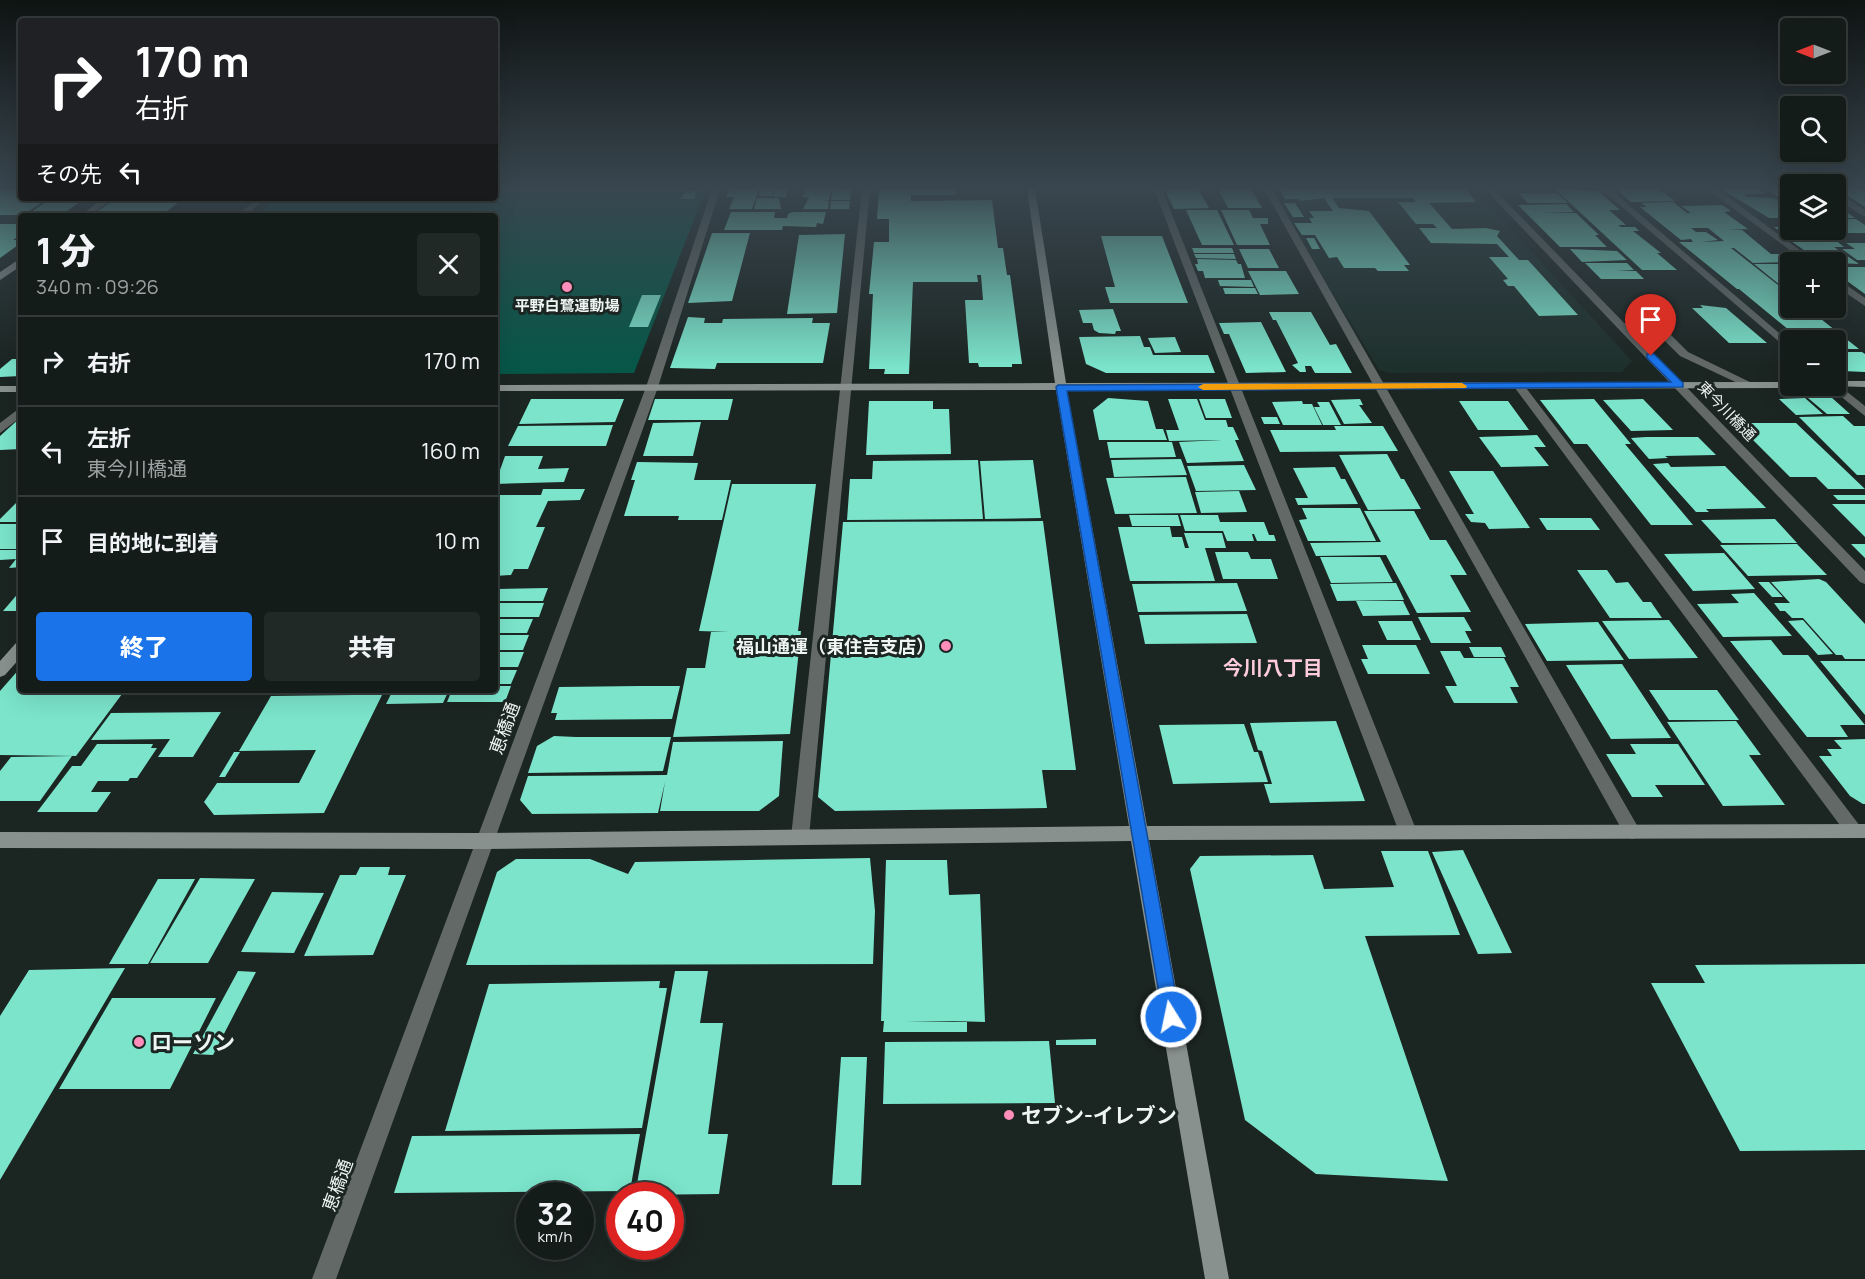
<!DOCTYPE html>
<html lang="ja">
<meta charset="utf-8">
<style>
:root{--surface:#141c1a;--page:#212927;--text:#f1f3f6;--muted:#9da1a2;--line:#333a39;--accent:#1a73e8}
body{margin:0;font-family:Manrope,"Noto Sans JP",sans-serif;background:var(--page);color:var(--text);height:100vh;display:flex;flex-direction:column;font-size:22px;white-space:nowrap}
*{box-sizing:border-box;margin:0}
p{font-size:20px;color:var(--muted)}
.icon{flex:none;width:33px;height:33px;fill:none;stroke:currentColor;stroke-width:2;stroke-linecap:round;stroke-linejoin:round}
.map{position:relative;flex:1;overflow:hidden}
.side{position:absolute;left:18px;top:213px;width:480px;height:480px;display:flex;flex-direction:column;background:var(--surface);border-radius:6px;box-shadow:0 6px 24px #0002,0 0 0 2px var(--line)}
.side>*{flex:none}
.banner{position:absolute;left:18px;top:18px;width:480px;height:183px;border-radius:6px;box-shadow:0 6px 24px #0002,0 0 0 2px var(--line);background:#202124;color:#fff;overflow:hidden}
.needle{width:39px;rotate:270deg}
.fabs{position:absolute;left:1780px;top:18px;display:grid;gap:12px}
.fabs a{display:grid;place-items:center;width:66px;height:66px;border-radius:6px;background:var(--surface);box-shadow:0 6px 24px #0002,0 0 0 2px var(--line);font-size:30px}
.speed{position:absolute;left:516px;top:1182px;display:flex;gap:12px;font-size:30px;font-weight:700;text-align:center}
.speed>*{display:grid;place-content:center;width:78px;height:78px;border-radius:50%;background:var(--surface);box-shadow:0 6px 24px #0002,0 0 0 2px var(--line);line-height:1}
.speed small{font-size:15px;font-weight:400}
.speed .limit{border:9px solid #d22;background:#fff;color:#111}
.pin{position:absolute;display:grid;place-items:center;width:51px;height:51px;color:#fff;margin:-62px -26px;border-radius:50% 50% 50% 0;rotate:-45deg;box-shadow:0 0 6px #0007}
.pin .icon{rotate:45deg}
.me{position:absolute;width:66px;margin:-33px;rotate:350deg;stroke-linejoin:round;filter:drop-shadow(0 0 4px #0008)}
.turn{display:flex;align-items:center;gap:21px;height:126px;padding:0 18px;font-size:27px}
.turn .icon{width:78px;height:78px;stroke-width:2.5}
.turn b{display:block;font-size:42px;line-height:51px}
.then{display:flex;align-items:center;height:57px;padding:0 18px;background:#0003;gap:12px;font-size:22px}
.round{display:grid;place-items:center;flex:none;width:63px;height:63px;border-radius:6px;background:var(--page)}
.head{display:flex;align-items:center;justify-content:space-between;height:102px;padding:0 18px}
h1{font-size:36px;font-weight:800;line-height:45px}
.action{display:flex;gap:12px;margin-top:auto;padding:12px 18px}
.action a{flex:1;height:69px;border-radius:6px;background:var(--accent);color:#fff;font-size:24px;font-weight:800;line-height:69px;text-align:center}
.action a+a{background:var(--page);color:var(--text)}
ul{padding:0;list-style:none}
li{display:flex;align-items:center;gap:18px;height:90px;padding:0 18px;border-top:2px solid var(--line)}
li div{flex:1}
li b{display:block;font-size:22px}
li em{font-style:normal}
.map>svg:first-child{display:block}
.built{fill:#1e302c}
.green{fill:#065748}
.building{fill:#7be4cb;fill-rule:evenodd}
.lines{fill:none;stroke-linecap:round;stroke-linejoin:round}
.lane{fill:#636967;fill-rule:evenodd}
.street{fill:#636967;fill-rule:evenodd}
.secondary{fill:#88918e;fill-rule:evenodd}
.route{fill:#1a73e8;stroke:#114b97;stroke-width:1.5}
.slow{fill:#f59e0b}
.poi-dot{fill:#ff8eba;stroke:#1b2522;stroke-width:2}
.labels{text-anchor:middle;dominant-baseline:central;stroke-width:6;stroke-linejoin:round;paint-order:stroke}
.far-poi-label{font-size:15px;font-weight:bold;fill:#eef5f3;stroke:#1b2522}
.far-street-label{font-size:15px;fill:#eef5f3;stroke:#1b2522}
.poi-label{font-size:18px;font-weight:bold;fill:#eef5f3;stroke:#1b2522;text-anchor:end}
.street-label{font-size:18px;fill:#eef5f3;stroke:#1b2522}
.neighbourhood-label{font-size:20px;font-weight:bold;fill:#feccdd;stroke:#1b2522}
.near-poi-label{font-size:21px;font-weight:bold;fill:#eef5f3;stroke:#1b2522;text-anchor:start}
</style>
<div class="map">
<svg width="1865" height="1279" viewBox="0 0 1865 1279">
<rect width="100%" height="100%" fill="#1b2522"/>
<path class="built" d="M1270,189H1474L1632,361L1622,372L1389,373L1379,370Z"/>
<path class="green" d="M495,189H706L634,373L495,374V216H256L276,198H495Z"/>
<path class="building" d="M0,189H21V193L10,200L21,194V198H49L23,215H0Z
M729,189H759L752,209H729L734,197H726Z
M761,189H773L772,196H759Z
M775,189H787L786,197H773Z
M805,189H816L815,197L818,189H831L829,200H825L829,201L828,209H803L809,197H803Z
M833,189H851L850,200H831Z
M879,189H956V195H911V201L992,200L998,248H1003L1007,275H1010L1022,364H1012V367H979L978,363H969L965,300H983L981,275H977L978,282H913L909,374H884L885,369H869L873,294H869L874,242H889V219H877Z
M1164,189H1198L1209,208L1174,209Z
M1218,189H1251L1262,208H1228Z
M1279,189H1466L1476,202L1429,203L1452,229L1486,228L1500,231L1497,236L1519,260H1528L1578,315L1539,316L1514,286H1508L1503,280L1508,279L1489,257H1509L1497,244L1431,243L1419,228H1437L1433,224H1416L1398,202H1416L1413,198H1332L1339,208L1369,211L1410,265H1404L1409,271H1378L1375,268H1344L1337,257L1329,258L1315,235H1302L1294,223H1312L1309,218H1314L1309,211H1333L1324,198L1300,201L1299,199H1285Z
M1555,189L1598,191L1620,210H1609L1626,225H1618L1621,227H1635L1639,231H1633L1661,253H1657L1677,270H1642Z
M1616,189H1659L1675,201L1631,202Z
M1721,189H1758L1766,194H1743L1747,197L1775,198L1791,210V218H1769Z
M1767,189H1791V204L1779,198Z
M1838,189H1865V207Z
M685,191H697L694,199H681Z
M1518,193H1557L1568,203H1528Z
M116,198H184L161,216H91Z
M757,198H779L781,209H754Z
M84,199L60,216H25L49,200Z
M831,201H850L849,209H830Z
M1673,202L1687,213H1691L1681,206L1722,205L1731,211L1724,212L1748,229L1727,230H1742L1771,254H1781L1792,262L1753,263L1734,248H1731L1791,295V308H1807L1859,349H1836V340H1801L1739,289H1744H1737L1679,242H1693L1691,239L1681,240L1640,207H1647L1641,203ZM1691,228H1708L1724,241L1701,242L1718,240L1706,232H1696Z
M1284,203H1295L1304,217H1293Z
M1566,204L1574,212L1541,213H1576L1599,235H1595L1607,247H1560L1518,205Z
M1836,205L1855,218H1836Z
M1186,210H1217L1234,245H1202Z
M1221,210H1249L1253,218H1268V224H1260L1270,245H1237Z
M731,212H775L774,218H787L788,214L792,212H826L823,224L817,223L816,227L783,226L782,230H724Z
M1836,219H1856L1865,225V233H1834L1829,230H1836Z
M0,224H21V235L13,240H21V243L0,258Z
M1774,227H1791V230H1801L1808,234H1811L1805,230H1823L1844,247H1834L1859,264L1821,262L1781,234H1784Z
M712,233H750L732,301L688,303Z
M845,234L837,313L787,314L799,235Z
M1101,236H1162L1188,303H1110L1105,287H1115Z
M1306,238H1314L1320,249H1312Z
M1846,243H1865V260H1857L1842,249H1855Z
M1192,248H1232L1234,253H1194Z
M1239,249H1269L1279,268H1248Z
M1570,249L1617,251L1627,260L1582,262Z
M1194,254H1234L1236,259L1196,258Z
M1197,259L1236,260L1238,264H1241L1245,278H1205L1203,271H1198L1195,264H1198Z
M1585,263H1627L1634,270L1616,271H1636L1644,279H1601Z
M1754,264H1791V280L1780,281H1791V289H1785Z
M1836,267H1865V294L1836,273Z
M1248,271H1286L1299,294L1260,295Z
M1218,280H1251L1254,287L1220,286Z
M1223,288H1255L1258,294H1225Z
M642,295H661L648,327H629Z
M1700,305L1726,308L1767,343H1729L1692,308H1703Z
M1113,309L1121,331H1116L1115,334L1099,333L1094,330L1092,323H1083L1079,310Z
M1269,312H1311L1330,345L1336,344L1352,373H1315L1311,366H1305L1306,372H1300L1292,365L1298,363L1276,320H1273Z
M688,317L705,318L704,323H722L723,319L813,318L812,323H830L823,363H717L715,369L670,368Z
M1261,322L1286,372L1246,373L1229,334H1224L1219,323Z
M1140,336L1144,347H1150L1153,355H1208L1215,373H1106L1086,364L1079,337Z
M1175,337L1181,352L1155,353L1148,338Z
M1836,352H1862L1865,354V372L1842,371L1836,369Z
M12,359H21V376L0,377V369Z
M1831,397L1850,414H1827L1808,398Z
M1108,398L1148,401L1156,429H1163L1167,440H1099L1093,410Z
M1805,398L1823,414L1796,415L1779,399Z
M531,399H624L615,422L519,424Z
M655,399H733L728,420H648Z
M1168,399H1197L1205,420H1226L1228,427H1233L1239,440H1235L1244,461L1187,463L1179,442L1222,440L1169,441L1166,430H1179Z
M1199,399H1225L1232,418H1206Z
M1360,399L1363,405H1359L1372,423L1344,424L1331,400Z
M1594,399L1631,444H1625L1693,525H1651L1587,444H1574L1540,400Z
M1643,399L1673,430L1631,431L1603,400Z
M869,401H933V409H949L951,454L866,455Z
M1302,401L1303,404H1312L1322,425H1283L1272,402Z
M1459,401H1508L1529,430H1478Z
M1317,402H1329L1341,425H1323L1314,407H1320Z
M1843,416L1854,426H1865V475H1857L1799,417Z
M21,417V449L0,450V436Z
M1261,417H1277L1280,424H1264Z
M701,422L693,456H643L653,423Z
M1736,423H1796L1865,489H1828L1816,477H1790Z
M613,425L606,446H508L518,426Z
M1334,426H1383L1398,451L1280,452L1270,430H1336Z
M1537,435L1546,447H1534L1549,466L1501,467L1479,437Z
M1646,437H1698L1716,455L1665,456L1668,458L1649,459L1631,438Z
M1107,442H1172L1176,457L1110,458Z
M1387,454L1401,479H1404L1421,509L1368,510L1339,455Z
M505,456H543L538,469L569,468L564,482L495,484Z
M1181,459L1187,475L1114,477L1111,460Z
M978,460L983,519L847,520L850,479H872L873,461Z
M1033,460L1041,518L985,519L980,461Z
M637,462L698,463L694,480H731L722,520H678L679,516H624L635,480H631Z
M1668,463L1671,467L1725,466L1766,508L1710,509H1706L1709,512H1696L1653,464Z
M1244,465L1256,490L1196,491L1187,466Z
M1335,467L1341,479H1345L1358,504L1298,505L1295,498H1308L1293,468Z
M1449,471H1493L1530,528L1489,529L1485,523L1471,522L1465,514H1474Z
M1186,477L1197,513L1115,514L1106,478Z
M732,484H816L798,631H801L790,734L673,737L687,668H705L711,632H729L699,631Z
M543,489H585L580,500L548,501L536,527H545L528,569H514L511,575L495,576V504L499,495H541Z
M1239,491L1247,512L1201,513L1195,492Z
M1833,495H1865V500H1838Z
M21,498V522H0V519Z
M1832,504H1865V537Z
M1302,508H1360L1376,541H1308L1299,520L1307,519Z
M1364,511H1414L1430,540H1446L1467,575H1450L1471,612L1417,613L1386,555L1316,556L1310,543L1381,542Z
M1129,515H1178L1181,526H1132Z
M1180,515H1218L1220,522H1264L1269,535H1274L1276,541H1257L1254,534H1252L1254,541H1227L1223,531H1185Z
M1539,518H1591L1600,530H1547Z
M1775,519L1797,543H1722L1701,520Z
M1043,521L1076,770H1042L1047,808L835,811L818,797L843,522Z
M0,524H21V549H0Z
M1118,527H1170L1172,537H1182L1185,548H1189L1184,533H1222L1226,548H1205L1215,581H1130Z
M1797,544L1827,575L1748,576L1720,545Z
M1851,544H1865V558Z
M0,550H21V567L9,568L16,559L0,560Z
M1215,552H1248L1251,559H1271L1278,579H1223Z
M1724,553L1755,589L1693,591L1664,554Z
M1320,557H1380L1393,582L1331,583Z
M1577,570H1607L1616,583L1628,582L1643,602H1651L1662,618H1610Z
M1819,579L1826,582L1865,624V659H1845L1842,655H1836L1803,618H1792L1785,611H1780L1774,603H1790L1771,582Z
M1758,582H1769L1783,597H1772Z
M1237,583L1247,611L1138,612L1132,584Z
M1396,583L1404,600L1337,601L1330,584Z
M548,588L543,601H495L497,589Z
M21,590V611H3Z
M1754,593L1792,636L1723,637L1697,604L1739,603L1731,594Z
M1356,601H1403L1410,615L1363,616Z
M495,603H544L539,617H495Z
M1247,614L1257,643L1145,644L1139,615Z
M1418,617H1464L1472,631H1465L1471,643H1431Z
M495,619H533L527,633H495Z
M1669,620L1698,658L1629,659L1602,621Z
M1803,620L1833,654L1818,655L1788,621Z
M1378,621H1412L1421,640H1387Z
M1598,622L1624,660L1547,661L1525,624Z
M495,635H529L523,650H495Z
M1771,640L1783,655H1808L1865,725H1840L1848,737H1807L1730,641Z
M1362,645H1416L1430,674H1368L1361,659H1368Z
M1469,647H1501L1506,657H1474Z
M1440,651H1460L1464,658H1504L1519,687H1510L1518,703H1454L1445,686H1457Z
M495,652H524L518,667H495Z
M1820,661H1865V715Z
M1622,664L1634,682L1671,738L1611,739L1566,665Z
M21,667V690H125L76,756L0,755V691Z
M495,670H517L511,684H495Z
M495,686H511L505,702H447L452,690H495Z
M639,686H680L672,719L555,720L557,713H551L559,687Z
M393,690H449L443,703L386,704Z
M1649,690H1717L1739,720H1669Z
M354,695H382L324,813L214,815L204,802L217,783H299L316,750L239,751L271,696Z
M221,712L193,757H158L170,739L91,740L111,713Z
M1336,721L1365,801L1270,803L1264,784H1272L1262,751L1258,750L1250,723Z
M1736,721L1761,755H1749L1785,805L1723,806L1667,722Z
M1244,724L1254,752H1258L1268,782L1173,784L1159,725Z
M554,736L576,737H671L663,771L528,773L537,746Z
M1865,739V804H1863L1850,796L1819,756H1832L1827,749H1842L1834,740Z
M783,741L779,796L759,811H660L665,782L658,813L532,814L520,800L528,776L667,775L673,742Z
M97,744H153L151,748H157L137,778H130L128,781H98L91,792H111L97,812H37L72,766H81Z
M1630,744H1678L1705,785H1655L1663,797H1632L1606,754H1636Z
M234,752H240L225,777H219Z
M72,756L40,801H0V771L11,757Z
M1463,850L1512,953L1478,954L1432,852Z
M1381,851H1428L1460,935L1365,936L1448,1181L1316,1174L1245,1120L1190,869L1200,856L1313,855L1324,889L1394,887Z
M870,858L875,911L873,964L466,965L497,872L516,859H590L628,874L635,862Z
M886,860H947L949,895L980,894L985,1022L953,1021H905L967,1022V1032H883L884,1021H881Z
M360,867H390L388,875H406L373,955L304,956L340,875H356Z
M200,878L255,879L208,963H150Z
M158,879H195L148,964H109Z
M272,892L324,893L294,953L241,952Z
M1865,964V1150L1740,1151L1651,983H1705L1695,965Z
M125,968L0,1180V1016L29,970Z
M238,971L256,972L213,1055L193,1054Z
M675,971H708L700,1023H723L708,1134H728L719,1194L635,1195Z
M660,981L659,988H667L642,1128L445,1131L489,984Z
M112,998H216L170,1089H59Z
M1096,1039V1045H1056V1040Z
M1049,1041L1055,1103L883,1104L885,1042Z
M841,1057H867L861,1185H832Z
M640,1134L630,1191L394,1193L412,1136Z"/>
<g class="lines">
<path class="lane" d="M1622,323L1660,324L1688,352L1756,385L1754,387H1746L1680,356L1653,329L1618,328L1617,326Z"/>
<path class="street" d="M712,189H720L658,387L336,1279H312L646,387Z
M862,189H870L809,837L806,842L800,845L794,842L791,837Z
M1154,189H1162L1417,832L1414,837L1408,839L1402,837L1399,832Z
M1264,189H1272L1638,827L1641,832L1638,837L1632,839L1626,837Z
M1485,189H1494L1865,571V584L1860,582Z
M1601,189H1610L1791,343V352Z
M1707,189H1717L1816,262H1806Z
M1836,192L1865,210V217L1836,199Z
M257,198H266L246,216H237Z
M1836,278L1865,298V306L1836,286Z
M1519,383L1523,384L1860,826L1863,831L1860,836L1854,838L1848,836L1515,388V384Z
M1836,383L1865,406V416L1828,386H1836Z
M21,407V417L0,433V423Z"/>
<path class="secondary" d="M1027,189H1035L1066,383L1791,382V386H1796L1791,388L1067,390L1147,826L1865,824V838L1149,840L1229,1279H1205L1131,841L483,849L0,848V832L483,833L1129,826L1056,390L495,391V385L1055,383Z
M103,198H113L90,216H80Z
M21,258V266L0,280V272Z
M1836,381H1865V387L1832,386H1836Z
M0,386H21V392H0Z
M21,642V657L5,675L0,677V661L16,643Z"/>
</g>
<linearGradient id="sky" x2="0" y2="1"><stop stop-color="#0f1413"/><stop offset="0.51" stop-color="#39464f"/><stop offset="1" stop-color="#39464f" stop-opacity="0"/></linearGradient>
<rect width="1865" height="368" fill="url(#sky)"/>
<path class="route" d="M1647,354H1654L1683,383V387L1067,391L1180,1017L1178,1023L1171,1026L1164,1023L1056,387L1058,385L1671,382L1647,358Z"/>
<path class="slow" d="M1462,383L1467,386L1466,388L1203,390L1198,387L1203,384Z"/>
<g class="poi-dot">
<circle cx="567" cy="287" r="6"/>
<circle cx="946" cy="646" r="6"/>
<circle cx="139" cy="1042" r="6"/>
<circle cx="1009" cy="1115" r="6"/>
</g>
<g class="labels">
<g class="far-poi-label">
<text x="567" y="305">平野白鷺運動場</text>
</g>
<g class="far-street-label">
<text transform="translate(1727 411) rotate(46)">東今川橋通</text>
</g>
<g class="poi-label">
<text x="934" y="646">福山通運（東住吉支店）</text>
</g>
<g class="street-label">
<text transform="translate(504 728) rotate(-70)">恵橋通</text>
<text transform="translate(337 1185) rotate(-70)">恵橋通</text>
</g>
<g class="neighbourhood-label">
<text x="1273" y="667">今川八丁目</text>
</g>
<g class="near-poi-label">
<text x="151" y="1042">ローソン</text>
<text x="1021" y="1115">セブン-イレブン</text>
</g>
</g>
</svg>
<div class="fabs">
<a><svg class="needle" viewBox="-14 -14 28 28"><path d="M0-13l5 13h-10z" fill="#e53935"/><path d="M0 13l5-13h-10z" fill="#9da1a2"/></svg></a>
<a><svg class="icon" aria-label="search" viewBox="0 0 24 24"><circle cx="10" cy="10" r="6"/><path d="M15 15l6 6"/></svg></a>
<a><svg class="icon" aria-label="layers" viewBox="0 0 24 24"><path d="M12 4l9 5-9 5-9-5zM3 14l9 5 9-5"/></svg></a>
<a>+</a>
<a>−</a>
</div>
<div class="speed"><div>32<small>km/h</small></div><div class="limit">40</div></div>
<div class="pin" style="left:1651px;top:356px;background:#d93025"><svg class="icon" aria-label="arrive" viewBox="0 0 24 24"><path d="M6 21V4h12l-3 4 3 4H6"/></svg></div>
<svg class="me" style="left:1171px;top:1017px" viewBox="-20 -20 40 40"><circle r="17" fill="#1a73e8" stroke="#fff" stroke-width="3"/><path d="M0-11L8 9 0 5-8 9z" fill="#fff"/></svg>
<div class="banner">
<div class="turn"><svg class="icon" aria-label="right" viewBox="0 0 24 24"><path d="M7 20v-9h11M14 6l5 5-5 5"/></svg><div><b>170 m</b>右折</div></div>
<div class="then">その先<svg class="icon" aria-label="left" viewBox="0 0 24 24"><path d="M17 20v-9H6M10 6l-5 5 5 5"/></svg></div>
</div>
<section class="side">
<div class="head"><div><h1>1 分</h1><p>340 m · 09:26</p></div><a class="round"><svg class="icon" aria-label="close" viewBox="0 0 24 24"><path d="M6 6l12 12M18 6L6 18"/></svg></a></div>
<ul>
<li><svg class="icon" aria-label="right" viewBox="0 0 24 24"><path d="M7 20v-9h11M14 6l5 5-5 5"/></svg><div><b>右折</b></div><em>170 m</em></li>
<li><svg class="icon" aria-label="left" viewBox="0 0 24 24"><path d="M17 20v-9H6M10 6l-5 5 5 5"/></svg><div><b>左折</b><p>東今川橋通</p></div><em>160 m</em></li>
<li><svg class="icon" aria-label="arrive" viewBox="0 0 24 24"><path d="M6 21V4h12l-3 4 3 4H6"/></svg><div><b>目的地に到着</b></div><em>10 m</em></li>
</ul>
<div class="action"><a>終了</a><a>共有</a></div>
</section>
</div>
